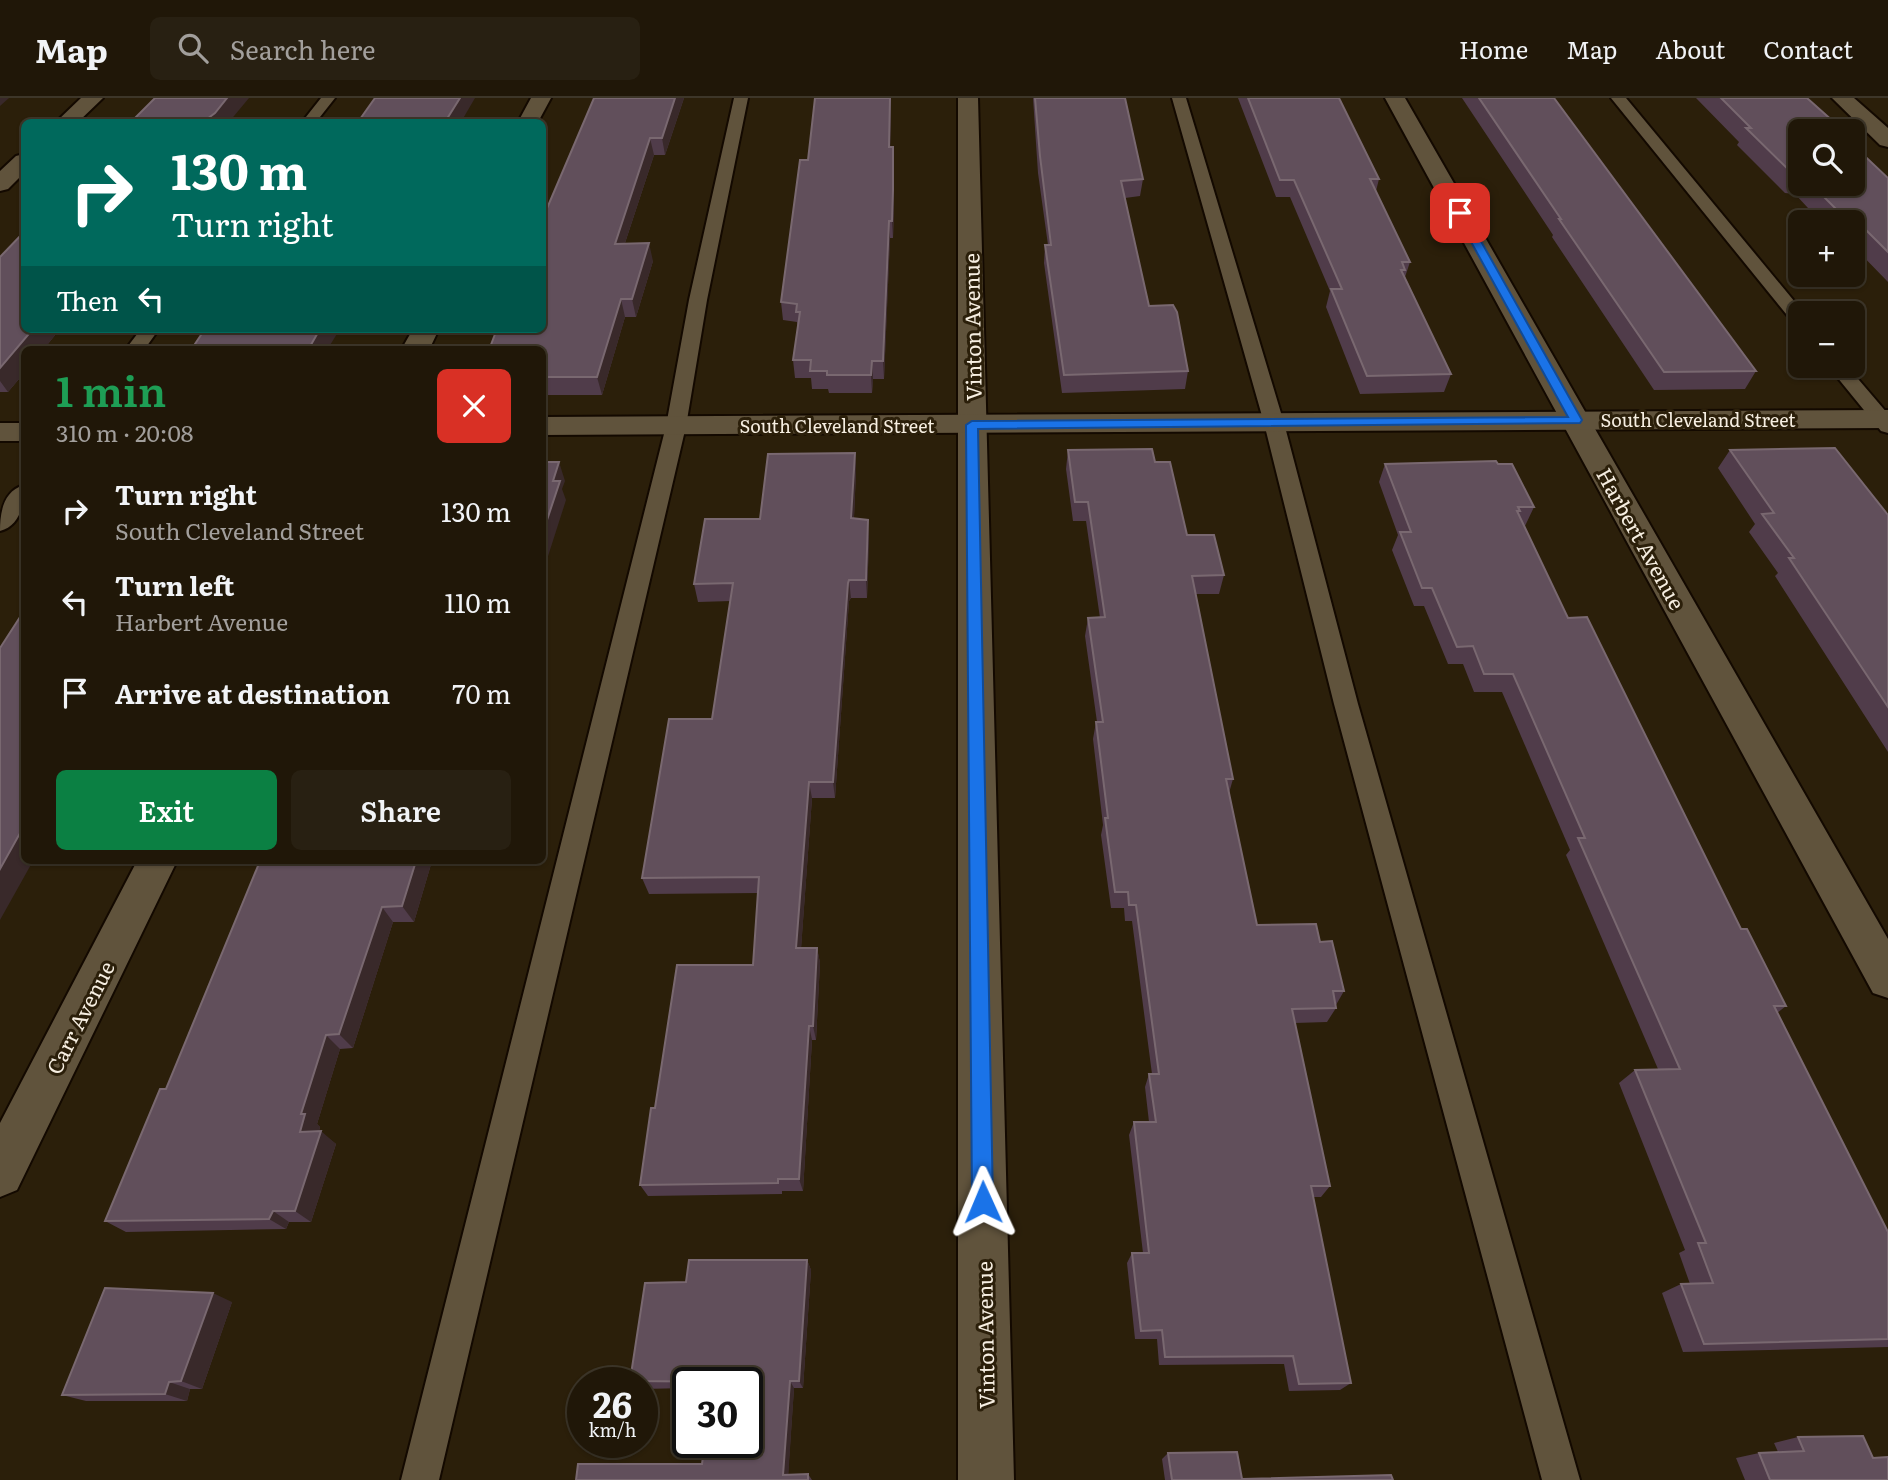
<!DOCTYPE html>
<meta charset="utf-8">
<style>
:root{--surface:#201708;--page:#282012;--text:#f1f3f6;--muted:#a29f9c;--line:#3d3629;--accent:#0b8043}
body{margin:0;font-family:Literata,serif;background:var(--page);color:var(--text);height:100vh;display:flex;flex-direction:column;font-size:26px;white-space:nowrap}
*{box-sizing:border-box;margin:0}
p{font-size:23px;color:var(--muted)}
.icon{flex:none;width:38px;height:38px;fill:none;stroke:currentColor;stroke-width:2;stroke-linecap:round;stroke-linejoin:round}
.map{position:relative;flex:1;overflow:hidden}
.panel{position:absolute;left:21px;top:248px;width:525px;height:518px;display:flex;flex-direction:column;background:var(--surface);border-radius:10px;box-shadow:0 2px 5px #0004,0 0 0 2px var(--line)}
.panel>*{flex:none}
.hud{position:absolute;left:21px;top:21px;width:525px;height:214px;border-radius:10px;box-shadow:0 2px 5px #0004,0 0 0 2px var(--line);background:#00695c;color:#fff;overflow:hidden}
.fabs{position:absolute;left:1788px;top:21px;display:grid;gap:14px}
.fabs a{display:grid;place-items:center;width:77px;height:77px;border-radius:10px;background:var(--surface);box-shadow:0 2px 5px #0004,0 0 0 2px var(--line);font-size:35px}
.speed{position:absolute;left:567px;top:1269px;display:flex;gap:14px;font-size:35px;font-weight:700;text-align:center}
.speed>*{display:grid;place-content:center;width:91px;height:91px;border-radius:50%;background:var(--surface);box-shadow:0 2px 5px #0004,0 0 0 2px var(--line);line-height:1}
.speed small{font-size:18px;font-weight:400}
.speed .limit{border:4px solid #111;border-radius:10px;background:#fff;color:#111}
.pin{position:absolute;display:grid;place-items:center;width:60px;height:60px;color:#fff;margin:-30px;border-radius:14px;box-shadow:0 4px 10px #0006}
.me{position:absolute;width:77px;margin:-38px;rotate:359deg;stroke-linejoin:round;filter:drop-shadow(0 0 5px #0008)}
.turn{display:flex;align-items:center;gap:24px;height:147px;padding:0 35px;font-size:32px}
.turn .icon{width:91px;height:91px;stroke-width:2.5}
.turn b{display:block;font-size:49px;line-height:60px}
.then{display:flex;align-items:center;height:66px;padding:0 35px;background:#0003;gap:14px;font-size:26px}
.round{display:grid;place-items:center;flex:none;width:74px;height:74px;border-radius:10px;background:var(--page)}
.summary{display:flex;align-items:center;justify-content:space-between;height:119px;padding:0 35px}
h1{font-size:42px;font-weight:600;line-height:52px;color:#1e9e55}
.primary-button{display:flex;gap:14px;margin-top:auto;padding:14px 35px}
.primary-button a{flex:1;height:80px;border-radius:10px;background:var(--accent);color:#fff;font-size:28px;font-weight:600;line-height:80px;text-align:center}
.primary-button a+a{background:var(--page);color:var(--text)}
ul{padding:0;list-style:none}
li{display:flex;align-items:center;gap:21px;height:91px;padding:0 35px}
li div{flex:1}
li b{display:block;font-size:26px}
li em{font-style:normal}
header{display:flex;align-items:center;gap:42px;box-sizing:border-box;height:98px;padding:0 35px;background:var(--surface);border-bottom:2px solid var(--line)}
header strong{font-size:33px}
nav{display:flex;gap:38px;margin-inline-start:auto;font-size:24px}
.search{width:490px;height:63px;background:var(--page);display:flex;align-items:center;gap:18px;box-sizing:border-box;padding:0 24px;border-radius:10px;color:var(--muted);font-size:26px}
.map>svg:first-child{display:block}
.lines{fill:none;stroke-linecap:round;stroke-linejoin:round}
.service-casing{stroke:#130900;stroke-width:4}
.minor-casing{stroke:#130900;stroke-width:4}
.secondary-casing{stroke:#130900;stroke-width:4}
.service{fill:#60533c;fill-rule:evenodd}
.minor{fill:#60533c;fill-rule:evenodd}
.secondary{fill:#60533c;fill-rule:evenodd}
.wall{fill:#503c4a}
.shaded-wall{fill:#39292a}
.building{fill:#614f5b;stroke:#796870;stroke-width:2}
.route{fill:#1a73e8;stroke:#114b97;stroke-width:2}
.labels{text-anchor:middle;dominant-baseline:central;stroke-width:6;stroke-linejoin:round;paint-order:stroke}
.far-street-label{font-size:18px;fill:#f6eee1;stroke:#2b1f0a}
.street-label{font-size:21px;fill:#f6eee1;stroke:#2b1f0a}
</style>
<header>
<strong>Map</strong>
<div class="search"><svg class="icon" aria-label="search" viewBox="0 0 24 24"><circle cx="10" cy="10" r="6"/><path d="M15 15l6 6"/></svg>Search here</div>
<nav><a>Home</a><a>Map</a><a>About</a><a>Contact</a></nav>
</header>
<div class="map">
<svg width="1888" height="1382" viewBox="0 0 1888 1382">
<rect width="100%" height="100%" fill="#2b1f0a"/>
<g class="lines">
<defs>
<path id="service" d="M321,0H335L316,24H302Z
M734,0H748L707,202L686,328L439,1382H401L666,328L689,202Z
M1172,0H1186L1284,325L1358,606L1580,1382H1542L1334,606L1264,325Z
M1611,0H1626L1804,215H1801V228L1795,227Z
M141,231H159L144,252H125Z
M1828,268H1847L1888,316V335L1881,333Z
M24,387C25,405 20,428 0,433C0,415 3,393 24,387Z"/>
<path id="minor" d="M531,0H551L538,24H518Z
M958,0H978L1014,1382H958Z
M1385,0H1405L1888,841V900L1873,895Z
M1832,0H1854L1888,30V49L1880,47Z
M413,231H439L429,252H401Z
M137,763H177L17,1092L0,1099V1025Z"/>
<path id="secondary" d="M81,0H103L78,24H56Z
M24,56V75L8,91L0,93V73L16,58Z
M1888,312V330L542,337V319Z
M0,325H24V343H0Z"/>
</defs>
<use href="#service" class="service-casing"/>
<use href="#minor" class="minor-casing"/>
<use href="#secondary" class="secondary-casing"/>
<use href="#service" class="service"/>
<use href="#minor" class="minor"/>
<use href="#secondary" class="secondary"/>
</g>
<path class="wall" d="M594,0H684L665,57H654L625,145L653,163L636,219H625L602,297H548L545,307H542V252Z
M815,0H891L890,49L894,109L893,140H890L884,281H873L872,295H829L828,291H812L811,280H795L793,262L798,231L797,224L783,222L781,204L808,62Z
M1033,0H1125L1143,81L1140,98L1125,100L1149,208L1188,273L1185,291L1062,295L1044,165L1045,147H1048L1038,75Z
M1238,0H1339L1379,81L1376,93L1410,164L1405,179L1451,276L1444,294L1360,296L1326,209L1330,193L1290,99H1276Z
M1462,0H1554L1756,273L1745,291L1654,292L1552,139L1553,137Z
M1696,0H1807L1801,33V86H1853V42L1859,47L1857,51L1888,80V184L1853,148V124H1821L1795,96L1785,95L1737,47L1739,44Z
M0,159L60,231L43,252H24V275L8,294H0Z
M1068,352L1155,364L1187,437L1224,477L1219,496H1196L1233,681L1229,695L1257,827L1320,844L1344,893L1336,907V910L1327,924L1295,925L1330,1088L1321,1099H1313L1351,1285L1340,1292L1289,1293L1284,1266L1159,1267L1157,1241H1135L1127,1165L1132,1155H1143L1129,1037L1134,1024H1149L1145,989L1149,976H1152L1132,823H1125L1124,810H1111L1101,737L1103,727L1093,641L1096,624H1097L1085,538L1088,520H1100L1086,423H1073L1066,371Z
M1730,352L1888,417V654L1775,478L1778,475L1749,434L1755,426L1718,370Z
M855,355L856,373L854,420L869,440L867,500H851L849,503L835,700H812L801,850H817L820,865L816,942H812L803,1093H782V1096L648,1098L640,1087L655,1010L753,867L758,795L649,796L642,780L712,621L731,503L698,504L694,486L760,421Z
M1385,366H1498L1534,409L1525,428H1524L1568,520L1741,831L1786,908L1777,915L1888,1134V1249L1683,1254L1662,1195L1681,1186H1690L1679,1155L1685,1152L1619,985L1635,972L1658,971L1566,757L1570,752L1502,594H1474L1463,566H1448L1424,508H1414L1392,452L1398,437L1379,384Z
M260,763H432L414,824H393L353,950L340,951L317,1026L320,1029L319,1033L336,1046L311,1124H289L286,1131L126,1134L105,1123L166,991Z
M807,1162L811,1172L803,1290H794L788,1377L808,1376L812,1382H576L702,1366L747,1284H688V1290L642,1291V1284H632L630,1283L686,1184Z
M232,1204L202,1291H190L187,1303H86L62,1297Z
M1798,1339L1873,1360L1888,1382H1745L1736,1360L1759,1355L1778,1354L1774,1345Z
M1168,1355L1242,1381L1393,1382H1165L1162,1361Z"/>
<path class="shaded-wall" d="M0,0H9L0,8Z
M227,0H249L229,24H203Z
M460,0H475L461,24H445Z
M675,0H684L665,57L662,40Z
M890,0H891L890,67L889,49Z
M650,40L654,57L619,163L615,146Z
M893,67L894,109L893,140L892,123Z
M889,123L890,140L884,281L883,263Z
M649,145L653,163L636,219L632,201Z
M621,201L625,219L602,297L597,279Z
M33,231H60L43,252H24V275L8,294L0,283V270Z
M320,231H340L327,252H308Z
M872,263L873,281L872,295L871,277Z
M542,281L548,297L545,307L542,300Z
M855,355L856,373L853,438L851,420Z
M559,364L565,383L562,391L566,402L542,477V437L553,383Z
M868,422L869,440L867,500L866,482Z
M849,482L851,500L849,503L835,700L833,684L848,485Z
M809,684L812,700L800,865L796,850Z
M24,728V763H33L0,822V771Z
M416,763H432L414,824L402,808Z
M382,809L393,824L353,950L339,936Z
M817,850L820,865L816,942L813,928Z
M809,928L812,942L803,1093L799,1081Z
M326,937L340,951L317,1026L320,1029L315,1046L300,1034L301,1016Z
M321,1033L336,1046L311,1124L295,1113Z
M273,1113L289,1124L286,1131L269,1121Z
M807,1162L811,1172L803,1290L799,1283Z
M213,1195L232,1204L202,1291L181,1283Z
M790,1283L794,1290L788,1382L783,1377Z
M169,1284L190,1291L187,1303L165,1296Z"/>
<path class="building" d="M155,0H227L215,15L203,24H131Z
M375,0H460L445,24H358Z
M594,0H675L662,40H650L615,146L649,145L632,201H621L597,279H542V252H489L497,231H542V122Z
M815,0H890L889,49H893V92L892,123H889L883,263H872L871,277H827V273H810L811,262H793L800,214H796L797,206L781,204L800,62H808Z
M1035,0H1125L1143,81L1121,83L1149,208L1173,207L1177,214L1188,273L1064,277L1045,147H1051L1040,58Z
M1248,0H1339L1379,81H1370L1410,164H1402L1405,172H1401L1451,276L1367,278L1331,191H1342L1294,82H1280Z
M1479,0H1554L1756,273L1664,274L1559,121H1561Z
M1721,0H1807L1844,33H1801V79L1795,78L1746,30H1751Z
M1853,42L1859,47H1853Z
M1853,47L1888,80V154L1850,116H1841L1811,86H1853Z
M24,134V231H33L0,270V159Z
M205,231H320L308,252H191Z
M1835,350L1888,417V609L1789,460H1794L1762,416L1774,415L1730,352Z
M1152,351L1155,364H1170L1187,437H1214L1224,477L1192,478L1233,681H1226L1257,827L1316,826L1320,844L1332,843L1344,893H1333L1336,910L1292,911L1330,1088H1311L1351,1285L1299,1286L1293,1258L1165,1259L1162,1232L1141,1233L1132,1155H1149L1134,1024H1156L1149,976H1159L1136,807H1129L1128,794H1115L1105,720H1108L1096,624H1103L1088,520L1105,519L1088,404H1075L1068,352Z
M855,355L851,420L868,422L866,482H849L848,485L833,684H809L796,850H817L813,928H809L799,1081H778V1085L640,1087L651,1010H655L677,867H753L759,779L642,780L669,621H712L733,485L694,486L705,421H760L768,356Z
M1496,363L1498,366H1512L1534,409H1518L1520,413H1517L1568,520L1587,519L1741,831H1747L1786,908H1774L1888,1134V1241L1704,1246L1681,1186L1713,1185L1698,1145H1706L1635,972L1680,971L1578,740H1585L1513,576H1484L1473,548L1457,549L1432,490H1422L1400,434H1411L1385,366Z
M542,364H559L553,383H560L542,437Z
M22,516H24V728L0,771V550Z
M260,763H416L402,808L382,809L339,936L326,937L301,1016H305L300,1034L321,1033L295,1113H273L269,1121L105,1123L160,991H166Z
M689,1162H807L799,1283H790L783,1377L808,1376V1382H576L578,1366H702L705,1344H747V1284L630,1283L645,1185L686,1184Z
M105,1190L213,1195L181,1283L169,1284L165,1296L62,1297Z
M1863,1338L1873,1360L1888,1359V1382H1770L1759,1355L1804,1353L1798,1339Z
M1237,1354L1242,1381L1391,1377L1393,1382H1172L1168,1355Z"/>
<path class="route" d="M1460,112L1465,115L1582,322L1580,325L978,331L993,1104L990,1112L983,1115L975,1112L972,1104L966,327L972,323L1568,319L1455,115Z"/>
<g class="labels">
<g class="far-street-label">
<text x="1698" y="321">South Cleveland Street</text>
<text x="837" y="327">South Cleveland Street</text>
</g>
<g class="street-label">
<text transform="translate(971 229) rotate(-91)">Vinton Avenue</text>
<text transform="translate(1642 440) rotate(61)">Harbert Avenue</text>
<text transform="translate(79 919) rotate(-63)">Carr Avenue</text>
<text transform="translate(984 1237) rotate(-91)">Vinton Avenue</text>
</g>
</g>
</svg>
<div class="fabs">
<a><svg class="icon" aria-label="search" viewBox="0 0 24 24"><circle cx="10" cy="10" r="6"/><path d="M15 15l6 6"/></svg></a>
<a>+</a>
<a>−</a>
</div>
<div class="speed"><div>26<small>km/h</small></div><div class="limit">30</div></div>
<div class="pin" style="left:1460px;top:115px;background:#d93025"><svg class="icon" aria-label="arrive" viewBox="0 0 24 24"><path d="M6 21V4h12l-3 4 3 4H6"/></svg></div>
<svg class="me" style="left:983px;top:1104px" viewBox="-20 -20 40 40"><path d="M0-17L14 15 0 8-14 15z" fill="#1a73e8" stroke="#fff" stroke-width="4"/></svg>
<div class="hud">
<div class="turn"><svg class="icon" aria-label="right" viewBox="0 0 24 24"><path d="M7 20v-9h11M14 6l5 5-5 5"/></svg><div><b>130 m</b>Turn right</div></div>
<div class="then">Then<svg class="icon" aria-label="left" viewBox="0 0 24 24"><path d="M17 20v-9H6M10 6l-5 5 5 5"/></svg></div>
</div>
<section class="panel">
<div class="summary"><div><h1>1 min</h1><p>310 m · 20:08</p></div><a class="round" style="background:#d93025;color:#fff"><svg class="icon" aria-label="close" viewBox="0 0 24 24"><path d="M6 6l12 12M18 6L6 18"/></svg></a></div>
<ul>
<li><svg class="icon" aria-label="right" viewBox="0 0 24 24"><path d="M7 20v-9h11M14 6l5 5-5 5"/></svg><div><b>Turn right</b><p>South Cleveland Street</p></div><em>130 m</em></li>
<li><svg class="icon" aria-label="left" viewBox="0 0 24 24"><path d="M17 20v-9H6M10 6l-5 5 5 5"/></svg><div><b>Turn left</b><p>Harbert Avenue</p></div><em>110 m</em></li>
<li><svg class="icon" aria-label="arrive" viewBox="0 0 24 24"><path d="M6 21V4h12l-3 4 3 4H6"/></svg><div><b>Arrive at destination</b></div><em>70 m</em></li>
</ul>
<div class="primary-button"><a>Exit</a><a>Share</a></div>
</section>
</div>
